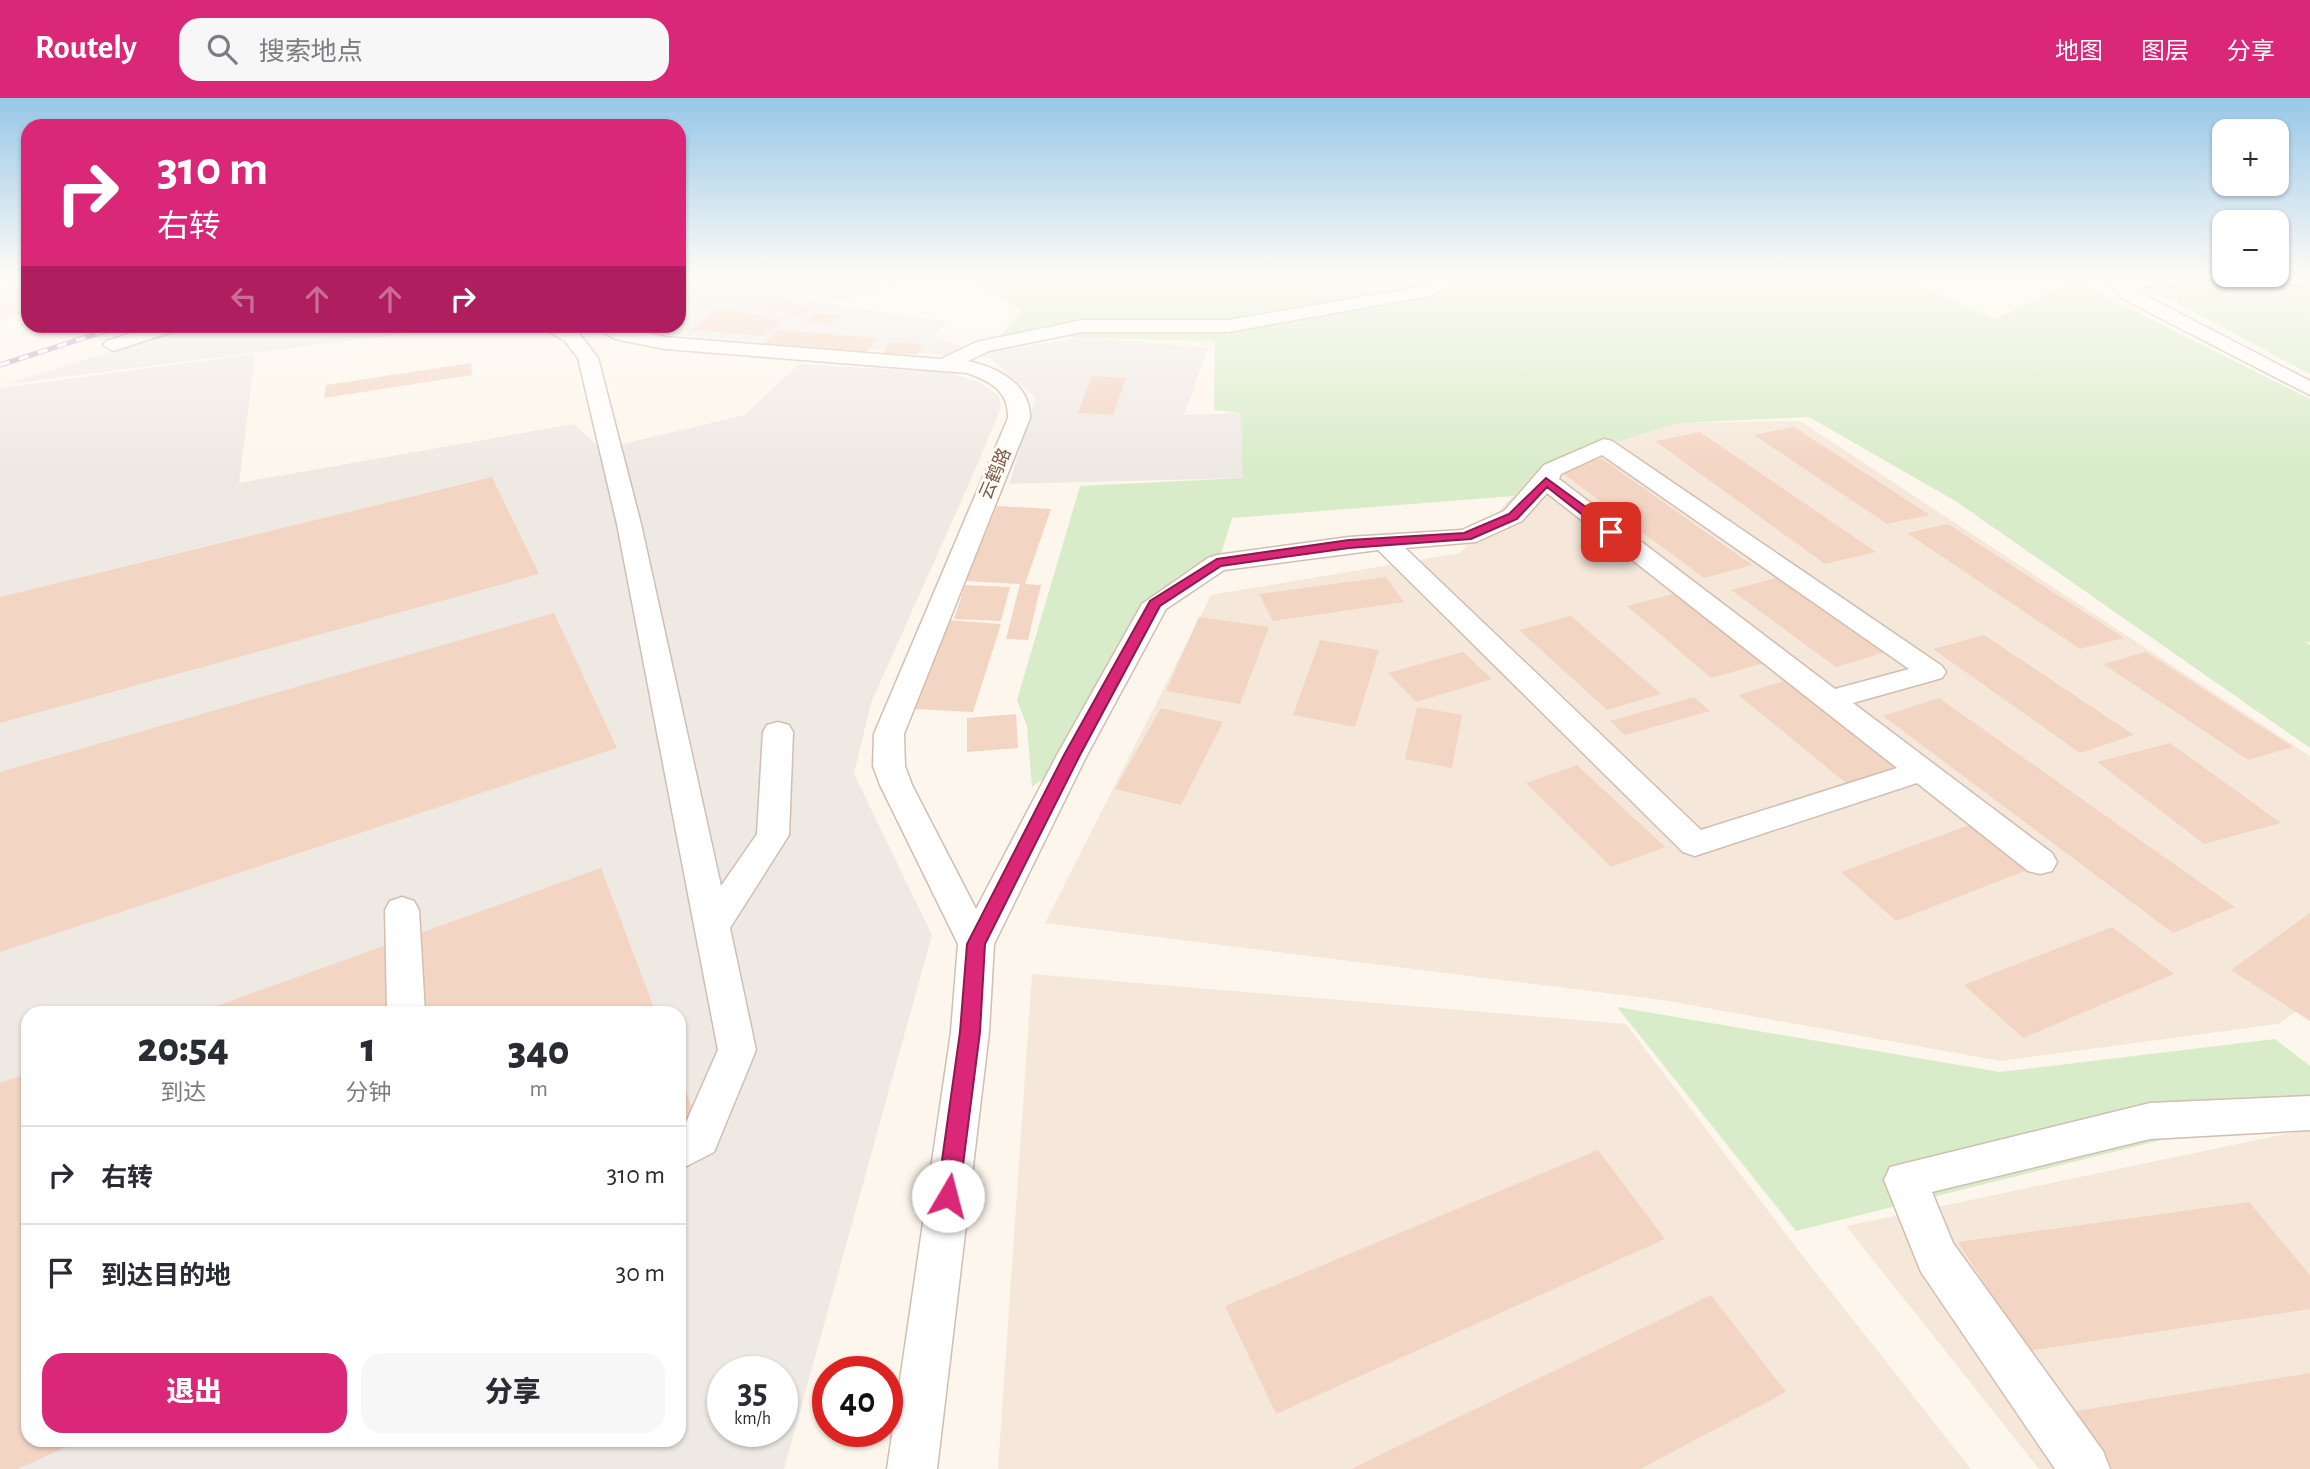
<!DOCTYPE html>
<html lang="zh">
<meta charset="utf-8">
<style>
:root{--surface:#fff;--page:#f7f7f7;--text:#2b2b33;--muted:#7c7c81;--line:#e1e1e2;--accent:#db2777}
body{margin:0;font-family:"Alegreya Sans","Noto Sans SC",sans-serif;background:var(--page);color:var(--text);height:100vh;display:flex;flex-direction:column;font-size:26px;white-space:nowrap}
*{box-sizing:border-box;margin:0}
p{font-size:23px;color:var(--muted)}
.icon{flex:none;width:38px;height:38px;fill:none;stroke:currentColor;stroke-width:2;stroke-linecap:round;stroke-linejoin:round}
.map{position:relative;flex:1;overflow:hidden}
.details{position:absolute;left:21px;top:908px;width:665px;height:441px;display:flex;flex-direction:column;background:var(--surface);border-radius:21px;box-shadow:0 2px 5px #0004}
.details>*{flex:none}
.top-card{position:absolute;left:21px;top:21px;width:665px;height:214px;border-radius:21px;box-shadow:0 2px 5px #0004;background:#db2777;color:#fff;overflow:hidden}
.fabs{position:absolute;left:2212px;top:21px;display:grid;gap:14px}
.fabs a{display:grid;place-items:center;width:77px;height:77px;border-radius:14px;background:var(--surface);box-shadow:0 2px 5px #0004;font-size:35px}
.speed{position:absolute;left:707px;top:1258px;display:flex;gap:14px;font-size:35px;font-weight:700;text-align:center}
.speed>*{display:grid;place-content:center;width:91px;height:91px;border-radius:50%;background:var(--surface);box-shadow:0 2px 5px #0004;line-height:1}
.speed small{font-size:18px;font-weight:400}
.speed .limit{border:10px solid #d22;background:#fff;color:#111}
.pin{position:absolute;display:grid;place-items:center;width:60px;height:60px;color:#fff;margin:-30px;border-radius:14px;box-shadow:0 4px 10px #0006}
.me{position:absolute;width:77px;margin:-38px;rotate:8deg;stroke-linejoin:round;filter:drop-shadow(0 0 5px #0008)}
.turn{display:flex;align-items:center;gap:24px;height:147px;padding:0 21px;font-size:32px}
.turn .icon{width:91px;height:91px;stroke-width:2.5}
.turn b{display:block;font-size:49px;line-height:60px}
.lanes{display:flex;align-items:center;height:66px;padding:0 21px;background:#0003;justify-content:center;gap:35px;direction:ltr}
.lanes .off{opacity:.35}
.eta{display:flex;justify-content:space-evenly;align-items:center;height:119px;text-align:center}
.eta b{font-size:42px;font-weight:800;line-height:49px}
.primary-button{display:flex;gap:14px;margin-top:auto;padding:14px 21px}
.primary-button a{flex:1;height:80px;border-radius:21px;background:var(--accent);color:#fff;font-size:28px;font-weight:800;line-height:80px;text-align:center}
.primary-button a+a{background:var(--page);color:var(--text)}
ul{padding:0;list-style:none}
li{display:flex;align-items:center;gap:21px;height:98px;padding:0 21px;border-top:2px solid var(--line)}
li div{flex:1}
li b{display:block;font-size:26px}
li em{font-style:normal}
header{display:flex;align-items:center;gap:42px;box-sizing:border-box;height:98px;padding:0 35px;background:var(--accent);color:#fff}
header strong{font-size:33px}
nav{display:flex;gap:38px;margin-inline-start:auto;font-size:24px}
.search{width:490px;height:63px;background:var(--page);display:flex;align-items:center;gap:18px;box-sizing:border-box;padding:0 24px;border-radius:21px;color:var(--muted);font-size:26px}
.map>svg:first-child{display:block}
.residential{fill:#f5e8da}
.commercial{fill:#fde8e0}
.industrial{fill:#efe9e4;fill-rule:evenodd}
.green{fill:#d8ecc9}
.building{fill:#f3d5c3}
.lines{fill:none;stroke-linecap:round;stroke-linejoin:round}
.minor-casing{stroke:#d1beb0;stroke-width:3}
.minor{fill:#fff;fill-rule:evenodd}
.rail-casing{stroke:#b9a8c9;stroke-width:5}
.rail{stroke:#fffaf3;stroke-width:3.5;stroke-dasharray:10;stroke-linecap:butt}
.route{fill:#db2777;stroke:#8e194d;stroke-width:2}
.labels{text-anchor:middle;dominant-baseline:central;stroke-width:6;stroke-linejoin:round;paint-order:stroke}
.far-street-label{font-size:18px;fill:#7a5c4d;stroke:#fffaf3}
</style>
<header>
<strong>Routely</strong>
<div class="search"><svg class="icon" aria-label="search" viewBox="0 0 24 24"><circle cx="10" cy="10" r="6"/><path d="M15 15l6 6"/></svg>搜索地点</div>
<nav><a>地图</a><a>图层</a><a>分享</a></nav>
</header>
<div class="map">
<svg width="2310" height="1371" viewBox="0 0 2310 1371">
<rect width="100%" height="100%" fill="#fdf6ec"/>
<path class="residential" d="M1800,323L2310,658V904L2278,926L2000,963L1663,902L1045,825L1211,497L1460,455L1543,366L1678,325Z
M1032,876L1626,926L1798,1152L1971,1371H998Z
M2310,1031V1371H2039L1846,1128Z"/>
<path class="commercial" d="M0,178H28V214L0,224Z"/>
<path class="industrial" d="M679,178H739L735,181L831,207L948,224L932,238L983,255L1083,239L1208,250L1184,317L1241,315L1244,380L1009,386L1036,300L990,260L547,228H679Z
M191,228H464L8,286Z
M255,256L239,385L574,326L601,351L745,317L799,266L949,275L979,284L999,298L1001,309L975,372L871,605L854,676L932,837L784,1371H0V290ZM28,915H679V1342H28ZM723,1274H782V1334H723Z"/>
<path class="green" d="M768,178H916L840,203L759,181Z
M964,178H1896L1995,221L2075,183L2310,301V544H2305L2310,547V650L1957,404L1809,319L1679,325L1543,366L1514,398L1232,420L1221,456L1146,501L1051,675L1032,689L1027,628L1017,602L1080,388L1243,380L1241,315L1214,312L1215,243L1059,239L996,243L1022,212Z
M2310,186V276L2155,193L2159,187Z
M1617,909L2000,974L2275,941L2310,968V1005L1796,1133Z"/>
<path class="building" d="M781,203L814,209L801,218L767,211Z
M715,212L765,217L762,220L782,222L763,238L690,232Z
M818,215L842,218L831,227L806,224Z
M777,232L878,240L864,256L762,247Z
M889,245L923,246L917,256L883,255Z
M471,265L472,277L324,300L326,287Z
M1092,278L1126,280L1113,317L1078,315Z
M1794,329L1930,417L1887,426L1754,337Z
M1700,334L1876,454L1825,466L1655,343Z
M1601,360L1752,467L1704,480L1557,371Z
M492,379L539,476L0,625V499Z
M997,408L1051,411L1025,486L1041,487L1028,542L1006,541L1020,486L966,483Z
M1948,426L2124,540L2080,551L1907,435Z
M1386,479L1404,504L1273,523L1259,496Z
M1780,479L1886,554L1836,569L1731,492Z
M965,487L1010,489L1001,523L954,521Z
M1681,494L1768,564L1711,580L1627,508Z
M554,515L617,650L0,854V674Z
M1571,518L1661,596L1607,612L1519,532Z
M1199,519L1269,529L1240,606L1166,593Z
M946,522L1001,526L973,614L914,611Z
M1984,537L2134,637L2080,655L1933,551Z
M1320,542L1379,552L1355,629L1293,617Z
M1463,554L1492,581L1416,604L1388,575Z
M2146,554L2293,649L2248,662L2103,566Z
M1787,582L1898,668L1846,685L1738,597Z
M1694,599L1710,613L1625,637L1610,623Z
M1939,600L2235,809L2173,835L1883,618Z
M1417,609L1462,617L1452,670L1405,661Z
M1161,610L1223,624L1181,707L1115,691Z
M1016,616L1018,650L967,654V620Z
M2170,645L2281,725L2204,746L2097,664Z
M1577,667L1665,749L1611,769L1526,685Z
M1972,726L2030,771L1896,823L1841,774Z
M601,770L656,915H197Z
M2310,815V923L2231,872Z
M2112,829L2174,876L2023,940L1964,887Z
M28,975V1342H81L18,1371H0V985Z
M679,975L710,1056L679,1070Z
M1598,1052L1665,1141L1276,1316L1225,1208Z
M2249,1104L2310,1177V1211L2027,1253L1958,1144Z
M1711,1197L1786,1294L1640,1371H1351Z
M2310,1275V1371H2107L2070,1314Z"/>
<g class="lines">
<defs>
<path id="minor" d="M11,178H28V185L0,191V181Z
M1441,178H1459L1462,183L1430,198L1228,234H1082L989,253L968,263C998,270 1030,285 1030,320L904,636L905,668L912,687L976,811L1057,657L1142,506L1208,460L1217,457L1349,439L1462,432L1504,413L1544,367L1604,341L1612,343L1942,568L1946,574L1942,580L1853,605L2052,755L2057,764L2052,773L2040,776L2028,773L1917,685L1707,754L1695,758L1683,754L1378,452L1224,472L1166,511L1087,657L994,846L989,934L937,1371H887L951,934L958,846L880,687L873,668L874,636L1008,320C1009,293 990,283 967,275L665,251L615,241L594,228H618L665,239L941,261L976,244L1082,222H1228L1426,188L1443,181ZM1602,357L1909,571L1835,591L1559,381L1561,376ZM1547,395L1897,670L1701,732L1405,450L1476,444L1522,423Z
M2137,178H2310V187L2214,183L2131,190L2310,283V297L2121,200L2110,186L2113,182Z
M153,228H181L178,232L113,253L103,247L106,243Z
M539,228H563L579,235L598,260L641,426L721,788L757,736L763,634L767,627L778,624L789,627L793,634L789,737L730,830L756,952L714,1054L679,1072V1032L684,1029L718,952L617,426L578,260L565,243Z
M402,799L414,803L419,812L425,915H387L385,812L390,803Z
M2310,998V1032L2150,1041L1932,1094L1953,1145L2103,1353L2110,1371H2055L1921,1174L1884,1082L1890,1069L2150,1005Z"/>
</defs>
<use href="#minor" class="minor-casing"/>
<use href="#minor" class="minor"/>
<defs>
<path id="rail" d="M0,267L121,228"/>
</defs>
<use href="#rail" class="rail-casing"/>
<use href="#rail" class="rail"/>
</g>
<linearGradient id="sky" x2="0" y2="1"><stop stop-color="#97c7e8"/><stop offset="0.48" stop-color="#fefbf6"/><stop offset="1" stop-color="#fefbf6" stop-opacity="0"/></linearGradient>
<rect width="2310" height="370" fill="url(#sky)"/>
<path class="route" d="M1546,380L1616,431V436H1607L1547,389L1517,421L1471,441L1349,450L1221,468L1160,508L1080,657L985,846L980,934L959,1098L956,1105L948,1108L941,1105L937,1098L960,934L967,846L1064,657L1150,503L1217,461L1349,442L1464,435L1509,416Z"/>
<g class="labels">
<g class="far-street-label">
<text transform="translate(996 376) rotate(-67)">云鹤路</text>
</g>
</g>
</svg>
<div class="fabs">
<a>+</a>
<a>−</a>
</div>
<div class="speed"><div>35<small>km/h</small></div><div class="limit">40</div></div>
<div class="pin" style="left:1611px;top:434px;background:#d93025"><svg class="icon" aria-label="arrive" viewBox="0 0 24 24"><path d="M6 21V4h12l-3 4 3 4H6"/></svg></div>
<svg class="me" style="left:948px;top:1098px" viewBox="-20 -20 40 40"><circle r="19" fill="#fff"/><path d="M0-13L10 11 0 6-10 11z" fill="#db2777"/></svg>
<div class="top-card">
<div class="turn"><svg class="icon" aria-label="right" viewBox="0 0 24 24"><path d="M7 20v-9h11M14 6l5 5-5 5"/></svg><div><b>310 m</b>右转</div></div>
<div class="lanes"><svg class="icon off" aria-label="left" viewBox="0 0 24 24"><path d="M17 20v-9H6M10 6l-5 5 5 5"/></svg><svg class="icon off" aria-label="ahead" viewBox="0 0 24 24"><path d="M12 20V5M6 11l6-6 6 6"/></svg><svg class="icon off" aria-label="ahead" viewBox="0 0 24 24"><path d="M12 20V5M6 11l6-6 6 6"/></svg><svg class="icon" aria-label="right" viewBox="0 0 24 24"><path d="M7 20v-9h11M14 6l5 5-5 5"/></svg></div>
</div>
<section class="details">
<div class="eta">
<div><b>20:54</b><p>到达</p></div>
<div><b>1</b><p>分钟</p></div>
<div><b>340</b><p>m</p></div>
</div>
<ul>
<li><svg class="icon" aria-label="right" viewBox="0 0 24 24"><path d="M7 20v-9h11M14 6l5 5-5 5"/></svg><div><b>右转</b></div><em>310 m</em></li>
<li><svg class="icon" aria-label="arrive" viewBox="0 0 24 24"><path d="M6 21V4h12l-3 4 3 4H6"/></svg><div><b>到达目的地</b></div><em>30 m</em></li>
</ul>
<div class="primary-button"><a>退出</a><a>分享</a></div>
</section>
</div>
